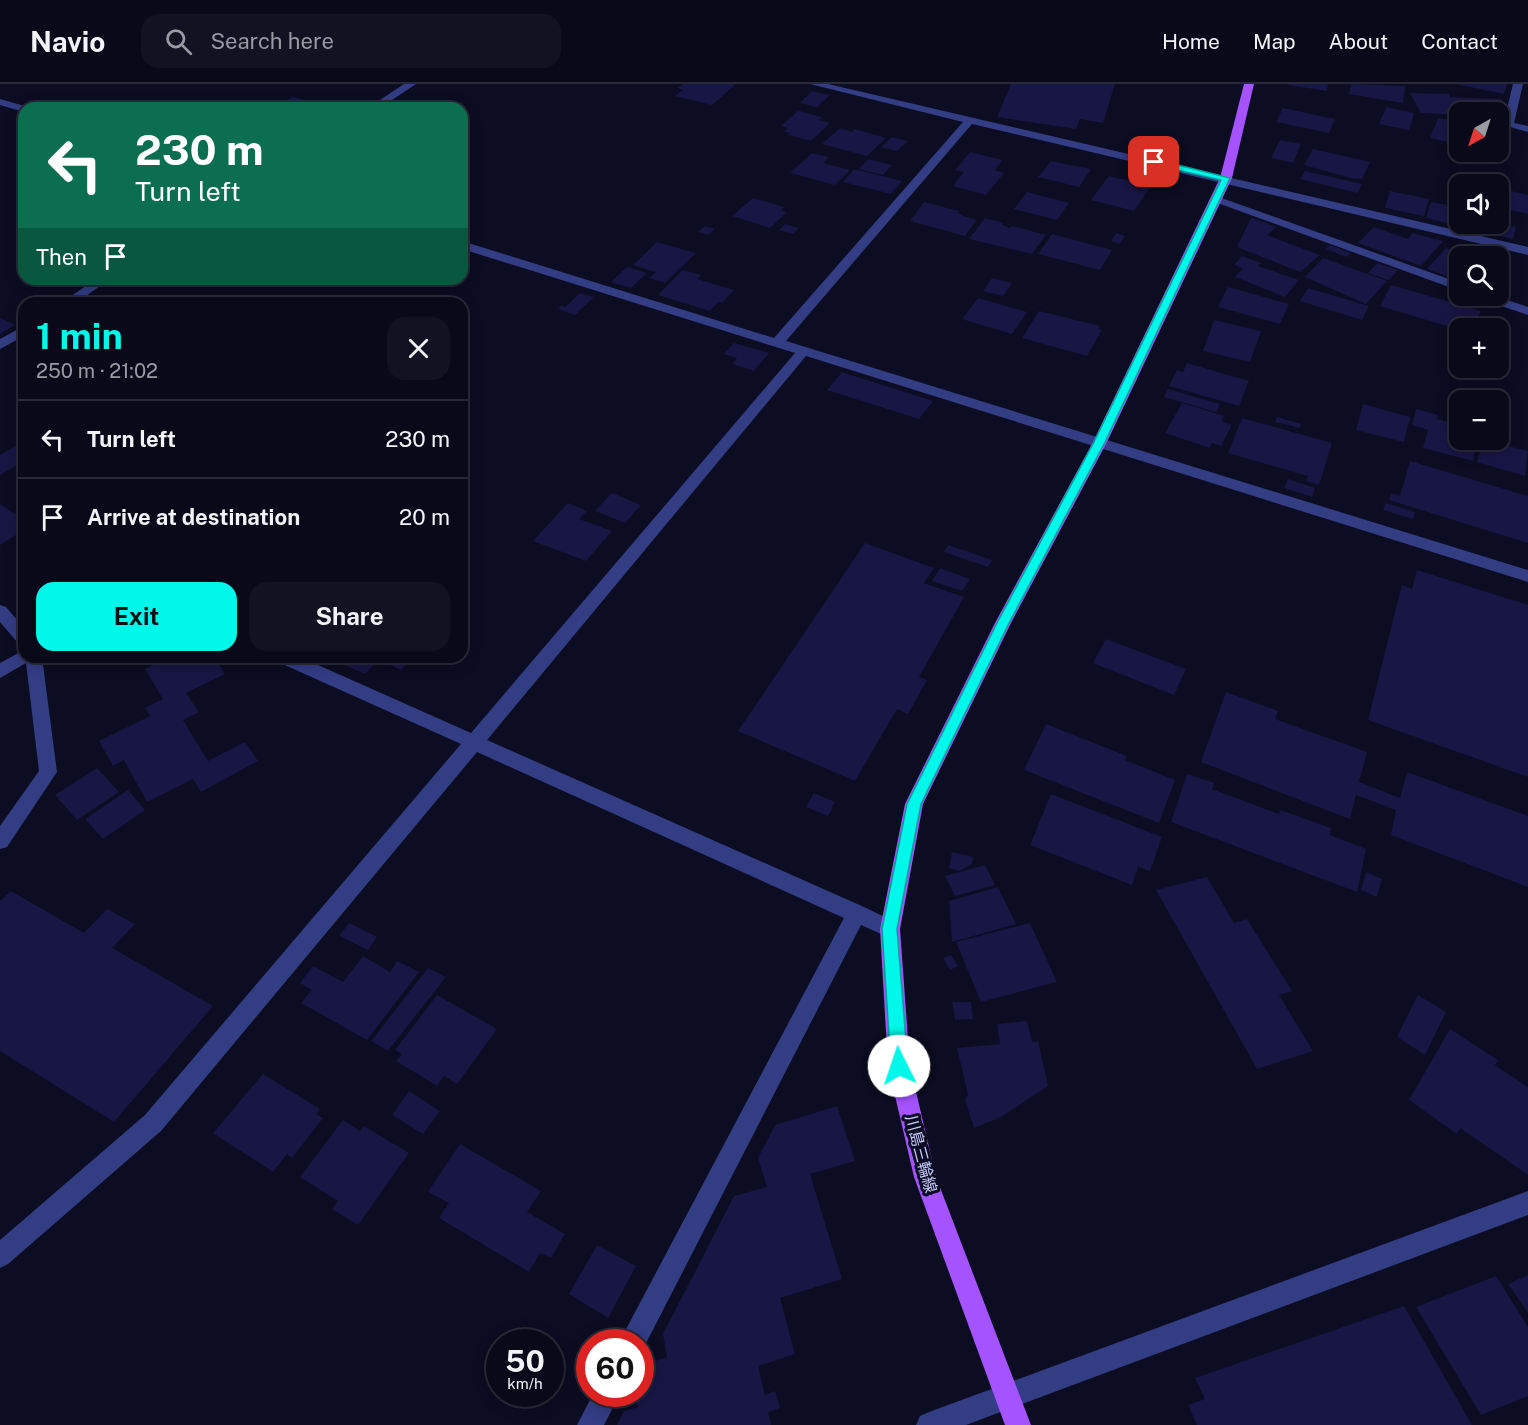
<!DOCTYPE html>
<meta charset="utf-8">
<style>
:root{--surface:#09091a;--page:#121223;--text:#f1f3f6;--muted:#999aa2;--line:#292a39;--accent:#00f7e9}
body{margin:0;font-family:"Public Sans","Noto Sans JP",sans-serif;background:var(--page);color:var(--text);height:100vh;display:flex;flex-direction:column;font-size:22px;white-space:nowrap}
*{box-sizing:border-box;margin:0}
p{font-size:20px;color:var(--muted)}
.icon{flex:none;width:33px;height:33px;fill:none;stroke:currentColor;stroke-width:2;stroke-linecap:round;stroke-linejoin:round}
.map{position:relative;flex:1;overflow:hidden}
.details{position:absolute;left:18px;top:213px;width:450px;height:366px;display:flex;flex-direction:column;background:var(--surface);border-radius:18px;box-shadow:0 3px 15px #0003,0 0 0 2px var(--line)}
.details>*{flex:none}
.hud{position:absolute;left:18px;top:18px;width:450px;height:183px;border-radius:18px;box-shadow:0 3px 15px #0003,0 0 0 2px var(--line);background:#0b6e4f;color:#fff;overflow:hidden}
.needle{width:39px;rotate:219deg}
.buttons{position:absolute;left:1449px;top:18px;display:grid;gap:12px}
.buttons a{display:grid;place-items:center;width:60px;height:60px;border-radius:12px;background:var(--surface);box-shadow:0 3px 15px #0003,0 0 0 2px var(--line);font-size:30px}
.speed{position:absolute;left:486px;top:1245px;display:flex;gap:12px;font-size:30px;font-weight:700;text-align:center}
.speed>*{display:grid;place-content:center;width:78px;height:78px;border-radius:50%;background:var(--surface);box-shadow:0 3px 15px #0003,0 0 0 2px var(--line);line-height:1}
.speed small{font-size:15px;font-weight:400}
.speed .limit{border:9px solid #d22;background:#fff;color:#111}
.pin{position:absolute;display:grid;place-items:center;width:51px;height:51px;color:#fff;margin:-26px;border-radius:12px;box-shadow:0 3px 9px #0006}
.me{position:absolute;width:66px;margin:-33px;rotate:356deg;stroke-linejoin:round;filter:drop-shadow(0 0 4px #0008)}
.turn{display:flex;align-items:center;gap:21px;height:126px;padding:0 18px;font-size:27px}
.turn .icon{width:78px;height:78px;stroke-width:2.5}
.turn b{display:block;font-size:42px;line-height:51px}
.then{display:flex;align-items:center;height:57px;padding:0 18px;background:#0003;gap:12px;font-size:22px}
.round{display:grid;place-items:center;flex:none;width:63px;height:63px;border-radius:18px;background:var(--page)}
.summary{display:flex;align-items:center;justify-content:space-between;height:102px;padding:0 18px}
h1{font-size:36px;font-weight:700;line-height:45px;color:var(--accent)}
.primary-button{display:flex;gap:12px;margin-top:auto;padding:12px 18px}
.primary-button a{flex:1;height:69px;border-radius:18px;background:var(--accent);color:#111;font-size:24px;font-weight:700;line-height:69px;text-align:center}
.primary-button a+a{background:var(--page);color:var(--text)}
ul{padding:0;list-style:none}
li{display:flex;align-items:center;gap:18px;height:78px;padding:0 18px;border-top:2px solid var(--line)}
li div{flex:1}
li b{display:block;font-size:22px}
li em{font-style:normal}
header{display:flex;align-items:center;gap:36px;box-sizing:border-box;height:84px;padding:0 30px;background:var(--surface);border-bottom:2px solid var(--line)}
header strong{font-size:28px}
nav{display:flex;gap:33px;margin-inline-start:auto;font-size:21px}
.search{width:420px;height:54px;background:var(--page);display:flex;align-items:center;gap:15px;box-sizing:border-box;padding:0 21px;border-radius:18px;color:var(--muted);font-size:22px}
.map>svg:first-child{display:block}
.building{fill:#181644}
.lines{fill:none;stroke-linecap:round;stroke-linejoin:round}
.minor{fill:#333d84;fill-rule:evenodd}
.major{fill:#a453ff;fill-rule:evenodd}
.route{fill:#00f7e9;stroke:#00a197;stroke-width:1.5}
.labels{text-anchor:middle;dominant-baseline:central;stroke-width:6;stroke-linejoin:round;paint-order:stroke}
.street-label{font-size:16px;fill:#ccceff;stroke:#0c0c22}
</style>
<header>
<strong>Navio</strong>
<div class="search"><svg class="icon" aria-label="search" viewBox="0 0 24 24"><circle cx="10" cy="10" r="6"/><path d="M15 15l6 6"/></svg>Search here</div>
<nav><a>Home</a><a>Map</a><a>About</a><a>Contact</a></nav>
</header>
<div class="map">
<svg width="1528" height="1341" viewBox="0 0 1528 1341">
<rect width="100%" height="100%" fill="#0c0c22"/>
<path class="building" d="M683,0H732L735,1L712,21L675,12L683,6L677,4Z
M1011,0H1115L1103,39L1080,35L1076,45L997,33Z
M1288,0H1328L1327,7L1288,1Z
M1351,0L1405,2L1403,19L1349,10Z
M1456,0H1507L1504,10Z
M812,7L830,11L817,23L800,19Z
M1410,9L1449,10L1450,13L1502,15L1500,28H1460V31L1421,29Z
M292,13L321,19L338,24H273Z
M1386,23L1414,29L1409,46L1379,40Z
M1283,24L1335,35L1329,49L1276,38Z
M798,27L822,33L819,36L830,39L811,57L788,51L790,49L784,48L788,44L781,42Z
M1438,34L1449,36L1448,40L1460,42V61L1430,54Z
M840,44L852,48L854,45L886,54L867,72L822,60Z
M892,53L908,57L897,67L881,63Z
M1280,56L1301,60L1293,79L1271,74Z
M1313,65L1370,78L1362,95L1351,94L1304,81Z
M970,68L1003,76L995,86L1004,89L986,111L953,102L964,88L955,86Z
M812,69L829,73L823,79L850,86L835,101L790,89Z
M868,75L892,81L883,91L859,85Z
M1051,77L1075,82L1091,85L1079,103L1038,93Z
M854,85L902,97L891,110L843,98Z
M1305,87L1362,100L1358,109L1300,95Z
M1109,92L1151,102L1134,127L1091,116Z
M1498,104L1528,111V130L1498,123Z
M1390,107L1429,115L1424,132L1385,124Z
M1027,108L1069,119L1057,136L1014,125Z
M753,114L784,123L781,126L787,128L770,144L732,132Z
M924,118L959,127L958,129L964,132L977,136L965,152L910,137Z
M1431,118L1460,123V140H1485L1483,148L1426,134Z
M1498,125L1508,127L1504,139L1498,137Z
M985,134L1004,139L1002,141L1010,144L1012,142L1046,151L1032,170L969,155Z
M1251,134L1277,143L1267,151L1320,171L1300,188L1237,163Z
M1498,139L1516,143L1513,155L1487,149L1489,140Z
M785,140L799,144L793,150L779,146Z
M705,142L715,145L708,151L698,148Z
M1374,143L1408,155L1412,149L1443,157L1421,182L1358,159Z
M1116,149L1125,152L1120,160L1111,157Z
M1052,150L1112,166L1100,186L1038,170Z
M657,158L696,169L665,199L649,194L656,188L633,181Z
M1330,161L1351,169L1347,173L1326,165Z
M1446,164L1470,172H1460V197L1427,185Z
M1242,172L1261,179L1258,182L1299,196L1285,213L1235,193L1243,184L1234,181Z
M1323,174L1387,197L1366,220L1305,193Z
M1377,179L1398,186L1389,196L1368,189Z
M627,183L647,189L631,204L611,198Z
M683,186L701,191L697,195L734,206L722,219L718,218L710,227L658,211Z
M992,194L1012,199L1003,212L983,207Z
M60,195H90L79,202Z
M1391,201L1481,227L1473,244L1460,246L1380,222Z
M1228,203L1289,220L1280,240L1218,223Z
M1308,204L1369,222L1362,236L1300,217Z
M580,209L594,213L575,231L558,225L562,221L565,223Z
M978,214L1027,228L1012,250L962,235Z
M1039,227L1100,242L1098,245L1102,246L1087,272L1022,254Z
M0,234L15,241L0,250Z
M1214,236L1261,247L1250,278L1203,267Z
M734,259L769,269L754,287L732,280L737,274L724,270Z
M1187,279L1249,297L1239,322L1169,302L1177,286L1183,288Z
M842,288L933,317L919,335L827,306Z
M1168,305L1220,320L1216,328L1164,313Z
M1182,319L1224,332L1222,337L1232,341L1221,362L1212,359L1210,364L1165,349Z
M1363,320L1410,333L1404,358L1356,346Z
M1416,325L1438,331L1437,335L1460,341V356H1477L1473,377L1423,364L1428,346L1412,341Z
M1277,333L1301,340L1300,344L1275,338Z
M1242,334L1332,359L1319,401L1306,397L1308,392L1228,369Z
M1483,356L1528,367L1525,392L1477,378Z
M19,360L24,363V377L0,391V371Z
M1410,377L1528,412V459L1389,416L1391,409L1400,412Z
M1288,395L1315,404L1312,413L1284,404Z
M612,409L641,421L625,439L595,427Z
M568,419L587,427L579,435L612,447L586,477L533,457Z
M1386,419L1415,428L1413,435L1383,426Z
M0,420L24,436V446L0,461Z
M865,459L934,484L924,499L964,513L919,593L927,596L908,630L897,625L855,697L738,647Z
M948,461L992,476L988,483L944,468Z
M940,484L970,495L962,507L932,497Z
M1417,486L1528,521V693L1368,636L1402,501L1412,505Z
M1106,555L1186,585L1174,611L1093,579Z
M171,573H214L225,590L186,609L199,628L183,636L208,677L245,658L258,677L201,708L193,695L147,718L124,676L113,682L99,657L150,632L145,624L163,615L145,585Z
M346,573H381L365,590L340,579Z
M391,573H412L401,586L386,579Z
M1226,608L1278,627L1275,635L1367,668L1359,698L1400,714L1407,688L1528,732V803L1391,751L1396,726L1356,711L1350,735L1201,678Z
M1046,640L1127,672L1125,676L1175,696L1159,739L1024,686Z
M97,684L119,708L77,736L55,711Z
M1187,690L1214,699L1212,705L1279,730L1280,726L1331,744L1330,751L1366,765L1357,808L1171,738Z
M128,706L145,726L103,755L85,735Z
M814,709L835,718L828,732L806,723Z
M1051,710L1162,753L1150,787L1138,783L1132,801L1030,761Z
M952,768L973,773L972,780L959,787L949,784Z
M985,781L995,801L955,812L945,792Z
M1366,788L1382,795L1377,813L1361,806Z
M1207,793L1234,839L1247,835L1292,907L1279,911L1313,967L1257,985L1156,806Z
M998,803L1016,840L952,858L949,817Z
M11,807L84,849L107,825L135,840L112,864L213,922L114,1038L0,967V817Z
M349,839L377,853L368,866L339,852Z
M1030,839L1057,898L981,918L956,858Z
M951,871L958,882L950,886L943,874Z
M363,872L390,888L397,877L419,888L367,956L301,919L312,906L300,899L313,882L343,898Z
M428,884L446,893L388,967L371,957Z
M437,911L497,945L457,1000L444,992L437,1002L396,977L402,970L395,966Z
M1418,911L1446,928L1425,971L1397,953Z
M952,918H971L973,935L955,936Z
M1027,937L1032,958L1038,957L1048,1002L1001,1033L974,1044L965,1016L968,1011L957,964L1000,960L997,940Z
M1450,945L1498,976L1495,981L1528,1003V1091L1460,1044L1457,1050L1409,1016Z
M263,990L320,1025L316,1030L323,1034L292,1074L287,1070L273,1088L213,1049Z
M409,1007L440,1027L423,1050L392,1031Z
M837,1022L855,1077L810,1090L842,1195L780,1214L795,1270L758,1282L765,1311L775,1307L780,1324L768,1328L771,1341H617L624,1327L638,1323L635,1310H640V1306L652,1302L647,1280L667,1273L663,1250L734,1112L767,1103L758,1074L775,1041Z
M343,1036L360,1047L364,1042L409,1069L358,1141L332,1125L338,1117L300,1093Z
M460,1060L541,1107L527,1128L565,1150L551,1174L540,1169L529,1188L439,1134L449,1119L428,1108Z
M597,1161L636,1182L608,1234L569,1210Z
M1528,1191V1229L1508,1200Z
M1496,1192L1528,1243V1312L1481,1331L1416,1223Z
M1404,1222L1472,1341H1197L1188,1321L1205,1315L1195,1294Z"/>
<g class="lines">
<path class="minor" d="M404,0H416L380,24H368Z
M810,0H828L1528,163V171L972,40L786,257L1528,486V498L806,272L487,656L864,823L897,839L900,845L897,851L890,854L861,841L642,1267L640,1258H621L624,1249L844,834L477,668L161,1047L8,1180L0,1184V1156L145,1031L461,660L278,578L276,573H300L471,649L795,269L462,165V157L774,254L963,38Z
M1513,0H1523L1514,39L1528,42V48L1503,41Z
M0,15L28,23L29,24H24V28L0,21Z
M1216,112L1460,199V207L1212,117V113Z
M96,195H110L76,219H61Z
M1478,212H1495L1528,223V231L1480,215Z
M24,242V252L0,265V255Z
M0,521L6,523L24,544V561L18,559L0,538Z
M24,566V573H42L57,688L7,763L0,765V742L39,687L26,579L0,594V579Z
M1528,1107V1131L966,1341H916L920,1332L929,1328Z
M593,1310H620L604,1341H577Z"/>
<path class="major" d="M1244,0H1254L1232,94L1107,358L1011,539L923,720L900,845L910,982L936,1093L1031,1341H1005L914,1093L888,982L880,845L905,720L995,539L1093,358L1220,94Z"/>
</g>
<path class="route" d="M1154,75L1230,94L1105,358L1009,539L921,720L897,845L908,982L905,988L899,990L894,988L891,982L882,845L907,720L997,539L1094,358L1221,96L1151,80V76Z"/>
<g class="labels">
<g class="street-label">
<text transform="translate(921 1070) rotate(75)">川島三輪線</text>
</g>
</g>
</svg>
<div class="buttons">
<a><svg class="needle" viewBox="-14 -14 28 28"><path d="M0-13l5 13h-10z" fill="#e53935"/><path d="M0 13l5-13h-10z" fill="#999aa2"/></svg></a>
<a><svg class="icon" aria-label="sound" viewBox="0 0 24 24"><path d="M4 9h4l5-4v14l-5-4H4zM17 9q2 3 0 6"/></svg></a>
<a><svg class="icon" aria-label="search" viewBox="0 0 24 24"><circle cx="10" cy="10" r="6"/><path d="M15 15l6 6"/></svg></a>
<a>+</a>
<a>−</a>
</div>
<div class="speed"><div>50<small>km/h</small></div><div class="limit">60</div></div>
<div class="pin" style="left:1154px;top:78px;background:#d93025"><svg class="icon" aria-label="arrive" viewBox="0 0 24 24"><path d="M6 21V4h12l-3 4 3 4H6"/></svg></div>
<svg class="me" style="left:899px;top:982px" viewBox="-20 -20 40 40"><circle r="19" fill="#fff"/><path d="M0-13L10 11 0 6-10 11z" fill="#00f7e9"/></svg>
<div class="hud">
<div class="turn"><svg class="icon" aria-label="left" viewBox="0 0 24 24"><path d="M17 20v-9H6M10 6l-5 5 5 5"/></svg><div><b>230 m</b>Turn left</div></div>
<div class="then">Then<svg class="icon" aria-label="arrive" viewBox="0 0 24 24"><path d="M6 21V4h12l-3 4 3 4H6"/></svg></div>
</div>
<section class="details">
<div class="summary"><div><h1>1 min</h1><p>250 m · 21:02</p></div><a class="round"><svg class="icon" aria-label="close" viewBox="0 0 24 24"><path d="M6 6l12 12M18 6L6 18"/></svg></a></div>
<ul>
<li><svg class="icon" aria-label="left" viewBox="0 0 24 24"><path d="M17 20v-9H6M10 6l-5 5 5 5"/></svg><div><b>Turn left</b></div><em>230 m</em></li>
<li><svg class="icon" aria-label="arrive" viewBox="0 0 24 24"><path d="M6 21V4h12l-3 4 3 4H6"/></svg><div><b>Arrive at destination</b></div><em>20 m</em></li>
</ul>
<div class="primary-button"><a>Exit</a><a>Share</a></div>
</section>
</div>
